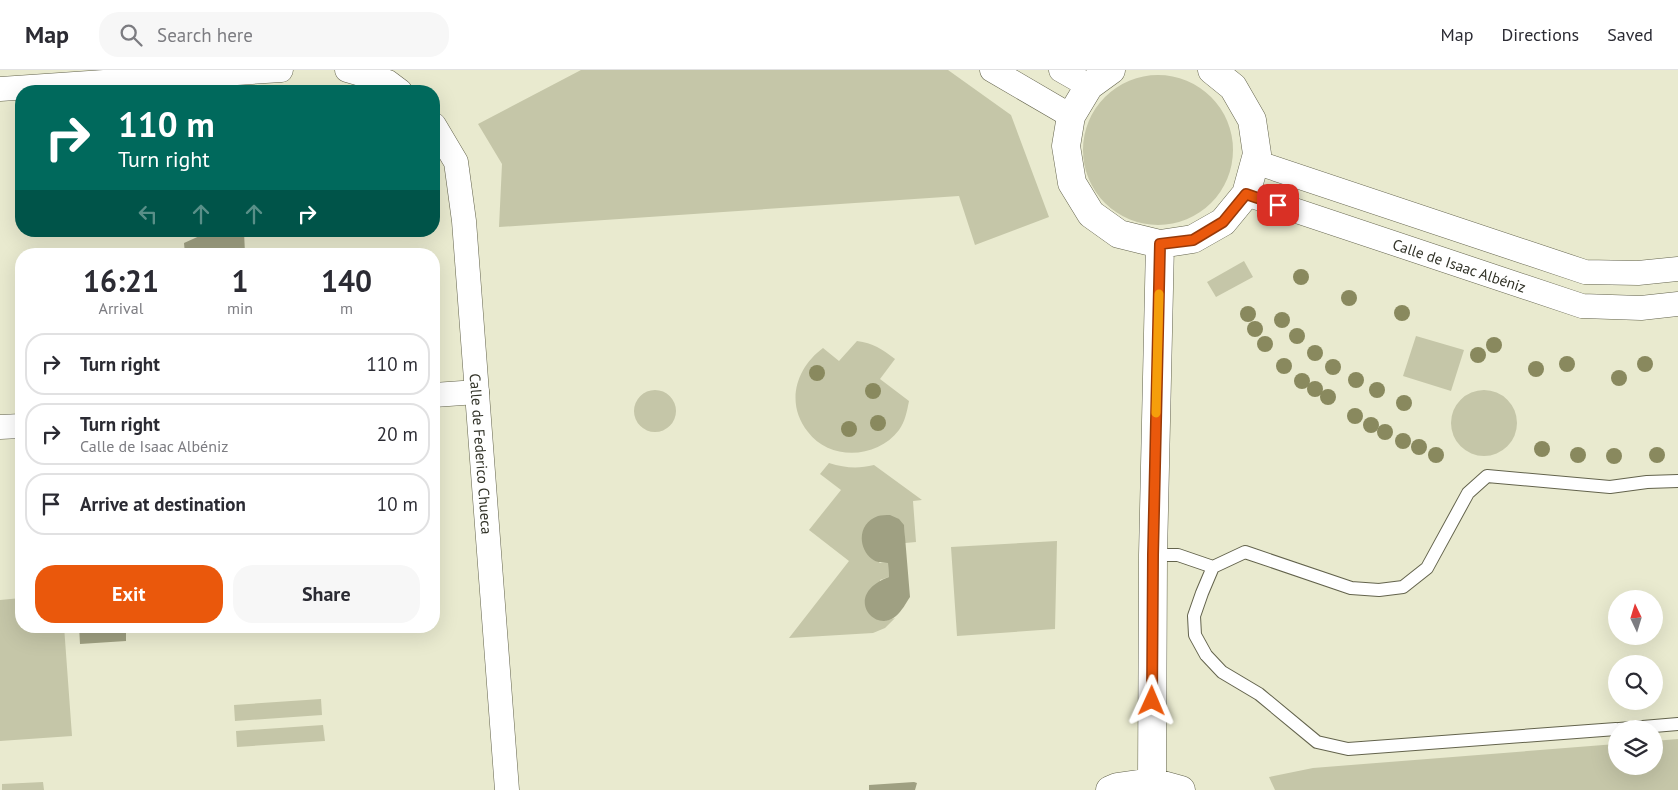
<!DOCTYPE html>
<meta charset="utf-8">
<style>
:root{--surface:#fff;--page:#f7f7f7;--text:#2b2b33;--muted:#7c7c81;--line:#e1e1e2;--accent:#ea580c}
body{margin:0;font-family:"PT Sans",sans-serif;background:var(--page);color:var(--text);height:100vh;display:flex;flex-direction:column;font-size:19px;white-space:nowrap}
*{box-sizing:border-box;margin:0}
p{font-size:16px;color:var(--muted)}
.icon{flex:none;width:28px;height:28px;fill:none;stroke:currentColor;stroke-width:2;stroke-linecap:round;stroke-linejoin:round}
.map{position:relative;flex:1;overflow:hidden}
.drawer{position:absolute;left:15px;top:178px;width:425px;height:385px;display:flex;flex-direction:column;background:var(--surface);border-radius:20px;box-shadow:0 5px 20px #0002}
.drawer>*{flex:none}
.guide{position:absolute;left:15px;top:15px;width:425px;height:152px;border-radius:20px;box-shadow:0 5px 20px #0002;background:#00695c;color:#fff;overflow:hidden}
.needle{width:32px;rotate:356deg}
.tools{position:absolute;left:1608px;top:520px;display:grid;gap:10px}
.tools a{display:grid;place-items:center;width:55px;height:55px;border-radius:50%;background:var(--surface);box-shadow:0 5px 20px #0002;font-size:25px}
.pin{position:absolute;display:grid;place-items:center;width:42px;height:42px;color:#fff;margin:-21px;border-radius:10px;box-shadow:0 2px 8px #0006}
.me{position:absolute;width:55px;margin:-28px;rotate:1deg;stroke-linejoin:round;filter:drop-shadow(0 0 4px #0008)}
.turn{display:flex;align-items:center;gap:18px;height:105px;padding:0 20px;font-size:22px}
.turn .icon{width:65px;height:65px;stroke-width:2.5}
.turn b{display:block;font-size:35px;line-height:42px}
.lanes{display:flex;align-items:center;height:48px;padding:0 20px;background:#0003;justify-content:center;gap:25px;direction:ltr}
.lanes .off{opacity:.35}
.eta{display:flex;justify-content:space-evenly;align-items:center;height:85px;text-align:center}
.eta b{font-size:30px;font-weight:700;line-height:35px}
.action{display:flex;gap:10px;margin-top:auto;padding:10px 20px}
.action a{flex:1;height:58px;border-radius:20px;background:var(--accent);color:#fff;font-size:20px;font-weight:700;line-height:58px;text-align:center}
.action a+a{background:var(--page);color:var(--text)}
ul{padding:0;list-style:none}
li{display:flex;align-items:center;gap:15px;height:62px;margin:0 10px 8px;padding:0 10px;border:2px solid var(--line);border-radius:20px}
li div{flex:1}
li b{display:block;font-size:19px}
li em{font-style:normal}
header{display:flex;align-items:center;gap:30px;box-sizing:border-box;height:70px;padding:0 25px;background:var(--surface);border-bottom:1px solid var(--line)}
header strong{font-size:24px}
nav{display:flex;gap:28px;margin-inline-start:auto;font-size:18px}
.search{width:350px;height:45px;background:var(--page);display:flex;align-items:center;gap:12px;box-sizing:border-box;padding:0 18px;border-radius:20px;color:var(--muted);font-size:19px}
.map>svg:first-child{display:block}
.green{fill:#c5c6a8}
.water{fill:#9fa082}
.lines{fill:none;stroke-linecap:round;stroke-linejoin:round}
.lane-casing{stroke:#63634c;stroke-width:14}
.street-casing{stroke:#63634c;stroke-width:25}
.secondary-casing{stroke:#63634c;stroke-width:29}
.lane{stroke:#fff;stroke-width:12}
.street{stroke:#fff;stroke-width:24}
.secondary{stroke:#fff;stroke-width:28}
.tree{fill:#89895e}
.route-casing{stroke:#983908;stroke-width:12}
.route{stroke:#ea580c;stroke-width:9}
.slow{stroke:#f59e0b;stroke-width:9}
.labels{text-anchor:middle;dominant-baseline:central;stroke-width:5;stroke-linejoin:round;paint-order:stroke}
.street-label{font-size:15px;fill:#313227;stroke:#f6f7dc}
</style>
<header>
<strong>Map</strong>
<div class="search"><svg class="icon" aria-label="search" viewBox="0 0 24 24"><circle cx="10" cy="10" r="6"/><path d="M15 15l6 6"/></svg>Search here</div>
<nav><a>Map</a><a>Directions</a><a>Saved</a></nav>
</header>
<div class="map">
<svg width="1678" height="720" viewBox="0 0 1678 720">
<rect width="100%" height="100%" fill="#e9eacf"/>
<path class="green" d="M581,0H948L1011,45L1049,147L975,175L959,126L499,157L502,94L478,54Z
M1083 80a75 75 0 1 1 150 0a75 75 0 1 1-150 0Z
M1244,191L1253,207L1216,227L1207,212Z
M1416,266L1464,280L1451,321L1403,306Z
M857,271C873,273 882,279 895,289L880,309L909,331C907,341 905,352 899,360C877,389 830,391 808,362C785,333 796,298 823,278L839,291Z
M634 341a21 21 0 1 1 42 0a21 21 0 1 1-42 0Z
M1451 353a33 33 0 1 1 66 0a33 33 0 1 1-66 0Z
M829,393C845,398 858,399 874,395L922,430L913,431L916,472L905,473L904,455L879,493L888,492L889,507L880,510L885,551L895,548L885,558L873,563L789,568L849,491L809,460L841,420L820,404Z
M1057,471L1055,559L957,566L951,477Z
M21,528V556H64L72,666L0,671V530Z
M321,629L322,645L235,651L234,635Z
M323,655L325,671L237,677L236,661Z
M1678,669V720H1275L1269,707L1313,698L1616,674V696H1654V671Z
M43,712L44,720H2V714Z"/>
<path class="water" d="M244,161L245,184H185L184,173L204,164Z
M890,445L899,449L904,455L910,527C906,533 902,541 896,546C874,565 842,524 889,507L888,493C882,492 877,493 872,489C857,477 858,453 878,446C881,445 886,445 890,445Z
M79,556H171V558L126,562V571L80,574Z
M914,712L917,713L915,720H869V715Z"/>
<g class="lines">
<defs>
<path id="lane" d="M1153,485H1178L1213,497
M1616,659L1348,679L1317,672L1259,624L1222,602L1206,585L1195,565L1194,546L1202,523L1213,497L1245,482L1351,518L1379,520L1403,517L1427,498L1468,423L1487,406L1610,417L1647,412L1678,411
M1619,659L1678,654"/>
<g id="street">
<path d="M347,0L388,12L400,21"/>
<path d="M992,0L1071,46"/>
<path d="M1061,0L1089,16"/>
<path d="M0,19L281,0"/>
<path id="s1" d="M434,55L456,92L464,151L507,720"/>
<path d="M1255,92L1585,202L1638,203L1678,199"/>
<path id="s2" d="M1246,124L1582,236L1641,238L1678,234"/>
<path d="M434,325L477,322"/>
<path d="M0,357L21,356"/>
</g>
<path id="secondary" d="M1111,0L1089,16L1071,46L1066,76L1072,113L1091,144L1119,164L1160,174L1193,169L1223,152L1246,124L1257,84L1252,50L1233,17L1212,0
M1152,712L1153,485L1160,174
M1110,720L1117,717L1152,712L1181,720"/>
</defs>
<use href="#lane" class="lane-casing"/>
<use href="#street" class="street-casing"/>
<use href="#secondary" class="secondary-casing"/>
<use href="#lane" class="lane"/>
<use href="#street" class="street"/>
<use href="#secondary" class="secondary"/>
</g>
<g class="tree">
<circle cx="1301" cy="207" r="8"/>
<circle cx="1349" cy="228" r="8"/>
<circle cx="1402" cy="243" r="8"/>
<circle cx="1248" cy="244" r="8"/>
<circle cx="1282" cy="250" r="8"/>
<circle cx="1255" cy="259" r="8"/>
<circle cx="1297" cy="266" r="8"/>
<circle cx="1265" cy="274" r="8"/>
<circle cx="1494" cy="275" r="8"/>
<circle cx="1315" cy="283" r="8"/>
<circle cx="1478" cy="285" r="8"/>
<circle cx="1567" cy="294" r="8"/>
<circle cx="1645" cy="294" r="8"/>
<circle cx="1284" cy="296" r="8"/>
<circle cx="1333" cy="297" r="8"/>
<circle cx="1536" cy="299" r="8"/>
<circle cx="817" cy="303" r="8"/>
<circle cx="1619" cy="308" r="8"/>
<circle cx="1356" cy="310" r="8"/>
<circle cx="1302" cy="311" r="8"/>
<circle cx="1315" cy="319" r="8"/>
<circle cx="1377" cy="320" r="8"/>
<circle cx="873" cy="321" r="8"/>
<circle cx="1328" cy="327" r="8"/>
<circle cx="1404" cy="333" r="8"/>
<circle cx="1355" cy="346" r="8"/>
<circle cx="878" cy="353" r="8"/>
<circle cx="1371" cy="355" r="8"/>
<circle cx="849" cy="359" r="8"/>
<circle cx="1385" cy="362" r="8"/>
<circle cx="1403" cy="371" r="8"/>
<circle cx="1419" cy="377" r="8"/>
<circle cx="1542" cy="379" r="8"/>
<circle cx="1436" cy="385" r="8"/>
<circle cx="1578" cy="385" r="8"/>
<circle cx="1657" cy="385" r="8"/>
<circle cx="1614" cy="386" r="8"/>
</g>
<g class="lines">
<defs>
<path id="route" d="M1152,631L1153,485L1160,174L1193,170L1223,152L1246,124L1278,135"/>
</defs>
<use href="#route" class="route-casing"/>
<use href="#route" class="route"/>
<path class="slow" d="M1156,343L1159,224"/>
</g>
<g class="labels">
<g class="street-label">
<text stroke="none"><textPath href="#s2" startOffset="225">Calle de Isaac Albéniz</textPath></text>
<text stroke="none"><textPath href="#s1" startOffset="336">Calle de Federico Chueca</textPath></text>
</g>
</g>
</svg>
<div class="tools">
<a><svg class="needle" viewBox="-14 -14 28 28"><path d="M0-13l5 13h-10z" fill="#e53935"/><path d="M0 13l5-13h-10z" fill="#7c7c81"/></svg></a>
<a><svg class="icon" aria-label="search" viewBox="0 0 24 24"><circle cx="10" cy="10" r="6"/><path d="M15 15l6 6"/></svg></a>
<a><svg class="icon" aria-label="layers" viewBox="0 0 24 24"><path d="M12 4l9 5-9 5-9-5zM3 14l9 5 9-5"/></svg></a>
</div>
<div class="pin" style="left:1278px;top:135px;background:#d93025"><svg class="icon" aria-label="arrive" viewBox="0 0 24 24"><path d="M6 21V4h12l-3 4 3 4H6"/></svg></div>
<svg class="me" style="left:1152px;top:631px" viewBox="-20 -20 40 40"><path d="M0-17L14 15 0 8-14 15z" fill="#ea580c" stroke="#fff" stroke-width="4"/></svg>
<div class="guide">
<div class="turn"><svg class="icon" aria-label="right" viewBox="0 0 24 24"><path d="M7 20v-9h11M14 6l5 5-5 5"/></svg><div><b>110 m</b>Turn right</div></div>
<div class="lanes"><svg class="icon off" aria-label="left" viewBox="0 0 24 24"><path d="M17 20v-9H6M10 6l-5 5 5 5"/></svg><svg class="icon off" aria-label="ahead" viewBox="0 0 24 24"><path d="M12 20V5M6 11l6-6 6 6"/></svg><svg class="icon off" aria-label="ahead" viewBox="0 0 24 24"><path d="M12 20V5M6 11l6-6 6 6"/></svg><svg class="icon" aria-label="right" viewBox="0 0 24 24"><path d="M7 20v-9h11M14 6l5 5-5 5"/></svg></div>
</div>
<section class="drawer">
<div class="eta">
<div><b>16:21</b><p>Arrival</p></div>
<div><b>1</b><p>min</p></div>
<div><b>140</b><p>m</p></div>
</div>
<ul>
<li><svg class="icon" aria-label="right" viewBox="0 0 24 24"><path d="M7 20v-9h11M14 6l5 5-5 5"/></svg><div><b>Turn right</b></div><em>110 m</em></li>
<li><svg class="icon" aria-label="right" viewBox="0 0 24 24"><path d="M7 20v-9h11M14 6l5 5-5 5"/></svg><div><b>Turn right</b><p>Calle de Isaac Albéniz</p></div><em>20 m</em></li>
<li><svg class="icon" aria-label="arrive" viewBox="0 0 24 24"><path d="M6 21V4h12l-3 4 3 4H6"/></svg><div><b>Arrive at destination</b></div><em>10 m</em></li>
</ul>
<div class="action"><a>Exit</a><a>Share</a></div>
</section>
</div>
